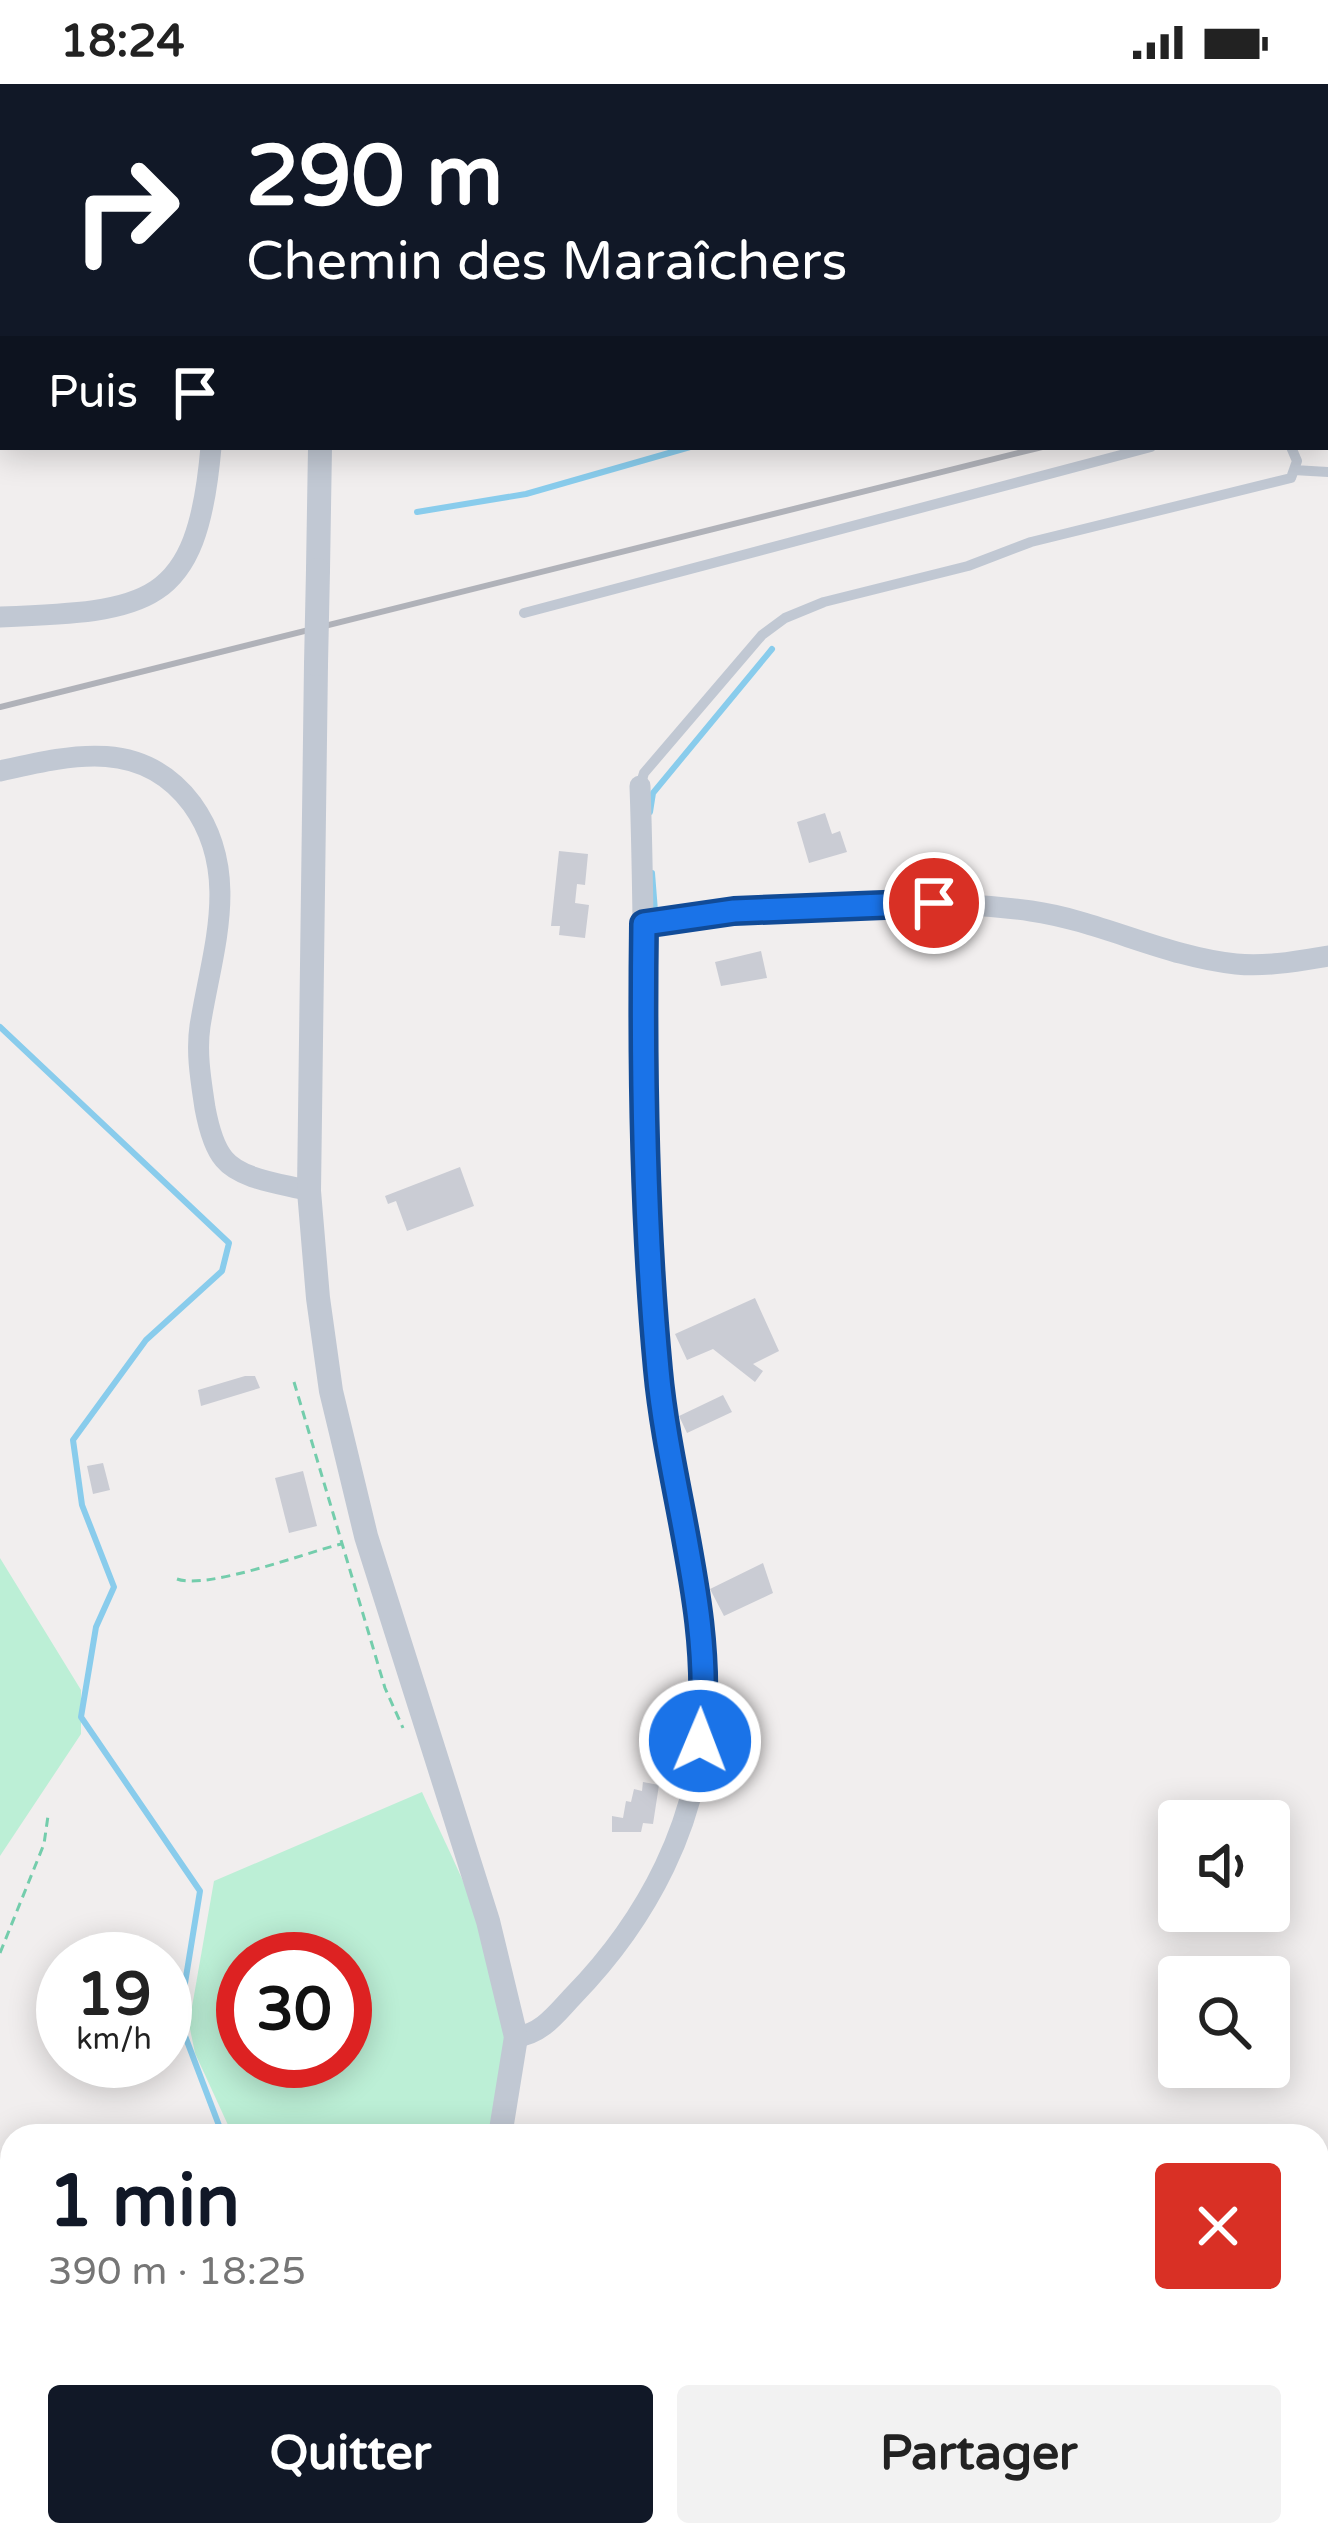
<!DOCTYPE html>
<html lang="fr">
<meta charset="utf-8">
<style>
:root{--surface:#fff;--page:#f2f2f2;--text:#222;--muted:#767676;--accent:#111827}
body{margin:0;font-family:"Varela Round",sans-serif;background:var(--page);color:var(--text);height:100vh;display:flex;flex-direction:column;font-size:45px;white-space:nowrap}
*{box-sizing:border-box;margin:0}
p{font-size:39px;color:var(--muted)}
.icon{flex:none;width:66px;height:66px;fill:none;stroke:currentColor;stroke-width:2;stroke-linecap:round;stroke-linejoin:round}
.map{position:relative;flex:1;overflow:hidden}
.panel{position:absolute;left:0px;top:2040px;width:1329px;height:423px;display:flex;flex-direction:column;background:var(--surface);border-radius:36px 36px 0 0;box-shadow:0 6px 30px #0003}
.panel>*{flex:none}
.top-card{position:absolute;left:0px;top:0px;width:1329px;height:366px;box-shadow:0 6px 30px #0003;background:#111827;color:#fff;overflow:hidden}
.tools{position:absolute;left:1158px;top:1716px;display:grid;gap:24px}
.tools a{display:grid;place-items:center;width:132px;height:132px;border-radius:12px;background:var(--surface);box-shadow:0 6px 30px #0003;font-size:60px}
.speed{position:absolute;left:36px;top:1848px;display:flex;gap:24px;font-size:60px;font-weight:700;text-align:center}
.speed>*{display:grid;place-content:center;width:156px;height:156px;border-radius:50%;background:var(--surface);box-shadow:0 6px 30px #0003;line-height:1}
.speed small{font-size:30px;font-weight:400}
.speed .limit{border:18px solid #d22;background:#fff;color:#111}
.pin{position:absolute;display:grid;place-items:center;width:102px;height:102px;color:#fff;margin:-51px;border:6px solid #fff;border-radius:50%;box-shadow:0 3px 12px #0007}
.me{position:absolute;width:132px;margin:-66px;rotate:1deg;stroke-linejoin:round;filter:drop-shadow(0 0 9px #0008)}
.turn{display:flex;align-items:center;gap:42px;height:252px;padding:0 48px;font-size:54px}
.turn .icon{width:156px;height:156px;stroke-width:2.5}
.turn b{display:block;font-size:84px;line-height:102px}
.then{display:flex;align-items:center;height:114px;padding:0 48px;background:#0003;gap:24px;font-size:45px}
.round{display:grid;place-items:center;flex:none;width:126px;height:126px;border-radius:12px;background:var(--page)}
.summary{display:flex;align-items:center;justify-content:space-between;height:204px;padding:0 48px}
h1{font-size:72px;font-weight:700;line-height:90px;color:var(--accent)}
.primary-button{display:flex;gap:24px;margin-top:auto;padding:24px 48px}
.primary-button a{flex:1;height:138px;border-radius:12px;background:var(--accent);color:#fff;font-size:48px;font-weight:700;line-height:138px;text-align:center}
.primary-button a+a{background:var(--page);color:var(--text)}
.status{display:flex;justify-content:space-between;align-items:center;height:84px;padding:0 60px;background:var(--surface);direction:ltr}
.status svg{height:33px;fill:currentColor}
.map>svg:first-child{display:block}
.green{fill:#bcefd6;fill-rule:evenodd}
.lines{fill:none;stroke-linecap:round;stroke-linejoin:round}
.stream{stroke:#89ccec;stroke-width:6}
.building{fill:#caccd4}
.path{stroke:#74cdac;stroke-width:3;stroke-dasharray:9 6;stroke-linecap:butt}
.service{stroke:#c1c8d3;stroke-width:10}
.minor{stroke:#c1c8d3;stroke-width:21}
.tertiary{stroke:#c1c8d3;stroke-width:24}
.rail{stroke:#b0b2b9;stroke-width:6}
.tertiary-bridge{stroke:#c1c8d3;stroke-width:24}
.route-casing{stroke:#114b97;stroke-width:30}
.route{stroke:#1a73e8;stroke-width:21}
</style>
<div class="status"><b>18:24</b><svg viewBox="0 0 49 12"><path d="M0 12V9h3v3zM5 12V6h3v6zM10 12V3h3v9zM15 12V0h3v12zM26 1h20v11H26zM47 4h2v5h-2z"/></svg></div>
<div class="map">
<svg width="1328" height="2461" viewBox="0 0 1328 2461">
<rect width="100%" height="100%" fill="#f1eeee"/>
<path class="green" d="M0,1474L81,1606V1650L0,1772Z
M422,1708C454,1779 505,1874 509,1952C510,1986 498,2020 488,2052H233L195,1969L189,1940L214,1797ZM243,1875H345V1977H243Z"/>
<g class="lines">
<path class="stream" d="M1326,211H1328
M417,428L526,410L690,363
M650,728L653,709L772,565
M652,789L655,827
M0,943L229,1159L222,1187L146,1256L73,1356L82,1421L114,1503L96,1543L81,1633L200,1807L179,1936L223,2052
M372,2451L376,2461"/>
</g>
<path class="building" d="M825,729L832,750L840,747L847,768L809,779L797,738Z
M559,767L588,770L585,801L577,800L575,819L589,821L585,854L559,851L560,842H551Z
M761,867L767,894L721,902L715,878Z
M460,1083L474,1122L407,1147L396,1117L388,1120L385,1112Z
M755,1214L779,1267L753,1280L763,1287L755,1298L713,1265L687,1276L675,1250Z
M245,1292H255L260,1304L201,1322L198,1306Z
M723,1311L732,1328L687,1349L679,1332Z
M103,1379L110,1406L93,1410L87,1382Z
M303,1387L317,1442L289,1449L275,1394Z
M763,1479L773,1509L724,1532L710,1505Z
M643,1698L659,1701L653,1740L643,1739L641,1748H612V1732L623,1734L626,1717L631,1718L634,1705L642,1707Z
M447,2451H555L547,2461H444Z
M585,2451H637L628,2461H596Z"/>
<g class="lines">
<path class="path" d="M294,1298L385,1604L403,1644
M177,1495C207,1506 305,1469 341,1460
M0,1869L44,1760L48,1732
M0,2241L12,2256
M1317,2422L1328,2417
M1317,2443L1328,2439
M164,2451L181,2461
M1212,2461L1239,2451
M1271,2461L1297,2451"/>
<path class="service" d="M1326,177H1328
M1326,239H1328
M1294,386L1328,388
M524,529L1151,363
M640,702L644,689L762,551L785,534L824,518L968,482L1031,458L1291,394L1297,377L1291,363
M1317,2333L1328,2329
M879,2461L914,2451"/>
<path class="minor" d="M403,0L411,3
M270,3L283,0
M1201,3L1204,0
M0,533C149,527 197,524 211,363
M0,687C71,671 142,653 192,720C242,789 212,866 200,942C196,969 201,997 205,1024C208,1040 213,1062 224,1075C241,1096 284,1100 309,1107
M644,840C771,823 904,809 1031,827C1101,837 1166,873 1236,880C1267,883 1298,877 1328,872
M516,1953C542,1950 556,1930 573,1912C647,1836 700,1737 703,1629C708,1514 668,1399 658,1285C640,1091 647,896 640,702"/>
<path class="tertiary" d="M327,3V0
M318,486L320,363
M316,580L309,1107L318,1214L331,1307L366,1452L488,1837L516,1953L500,2052
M399,2451L403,2461"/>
<path class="rail" d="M1326,291H1328
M0,623L1042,363"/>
<path class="tertiary-bridge" d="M316,580L318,486"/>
</g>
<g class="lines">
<defs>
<path id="route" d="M700,1657C716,1535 669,1407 658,1286C644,1138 642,988 644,840L734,827L934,819"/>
</defs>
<use href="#route" class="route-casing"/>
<use href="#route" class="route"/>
</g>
</svg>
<div class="tools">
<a><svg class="icon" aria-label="sound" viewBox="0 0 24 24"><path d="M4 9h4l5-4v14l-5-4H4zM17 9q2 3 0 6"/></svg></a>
<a><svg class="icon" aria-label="search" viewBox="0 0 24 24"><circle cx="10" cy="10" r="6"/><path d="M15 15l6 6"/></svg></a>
</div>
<div class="speed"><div>19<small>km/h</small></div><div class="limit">30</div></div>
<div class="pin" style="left:934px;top:819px;background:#d93025"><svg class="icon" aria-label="arrive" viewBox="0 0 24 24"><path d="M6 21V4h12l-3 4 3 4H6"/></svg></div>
<svg class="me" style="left:700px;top:1657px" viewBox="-20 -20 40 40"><circle r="17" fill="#1a73e8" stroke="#fff" stroke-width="3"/><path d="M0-11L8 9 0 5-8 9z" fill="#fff"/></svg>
<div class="top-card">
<div class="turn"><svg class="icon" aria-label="right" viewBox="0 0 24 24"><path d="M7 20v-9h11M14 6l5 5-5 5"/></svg><div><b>290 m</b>Chemin des Maraîchers</div></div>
<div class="then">Puis<svg class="icon" aria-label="arrive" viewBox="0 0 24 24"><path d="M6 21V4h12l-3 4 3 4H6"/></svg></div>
</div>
<section class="panel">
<div class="summary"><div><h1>1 min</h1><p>390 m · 18:25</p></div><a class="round" style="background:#d93025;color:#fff"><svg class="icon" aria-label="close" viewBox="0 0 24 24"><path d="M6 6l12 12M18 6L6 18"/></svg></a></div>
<div class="primary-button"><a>Quitter</a><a>Partager</a></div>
</section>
</div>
